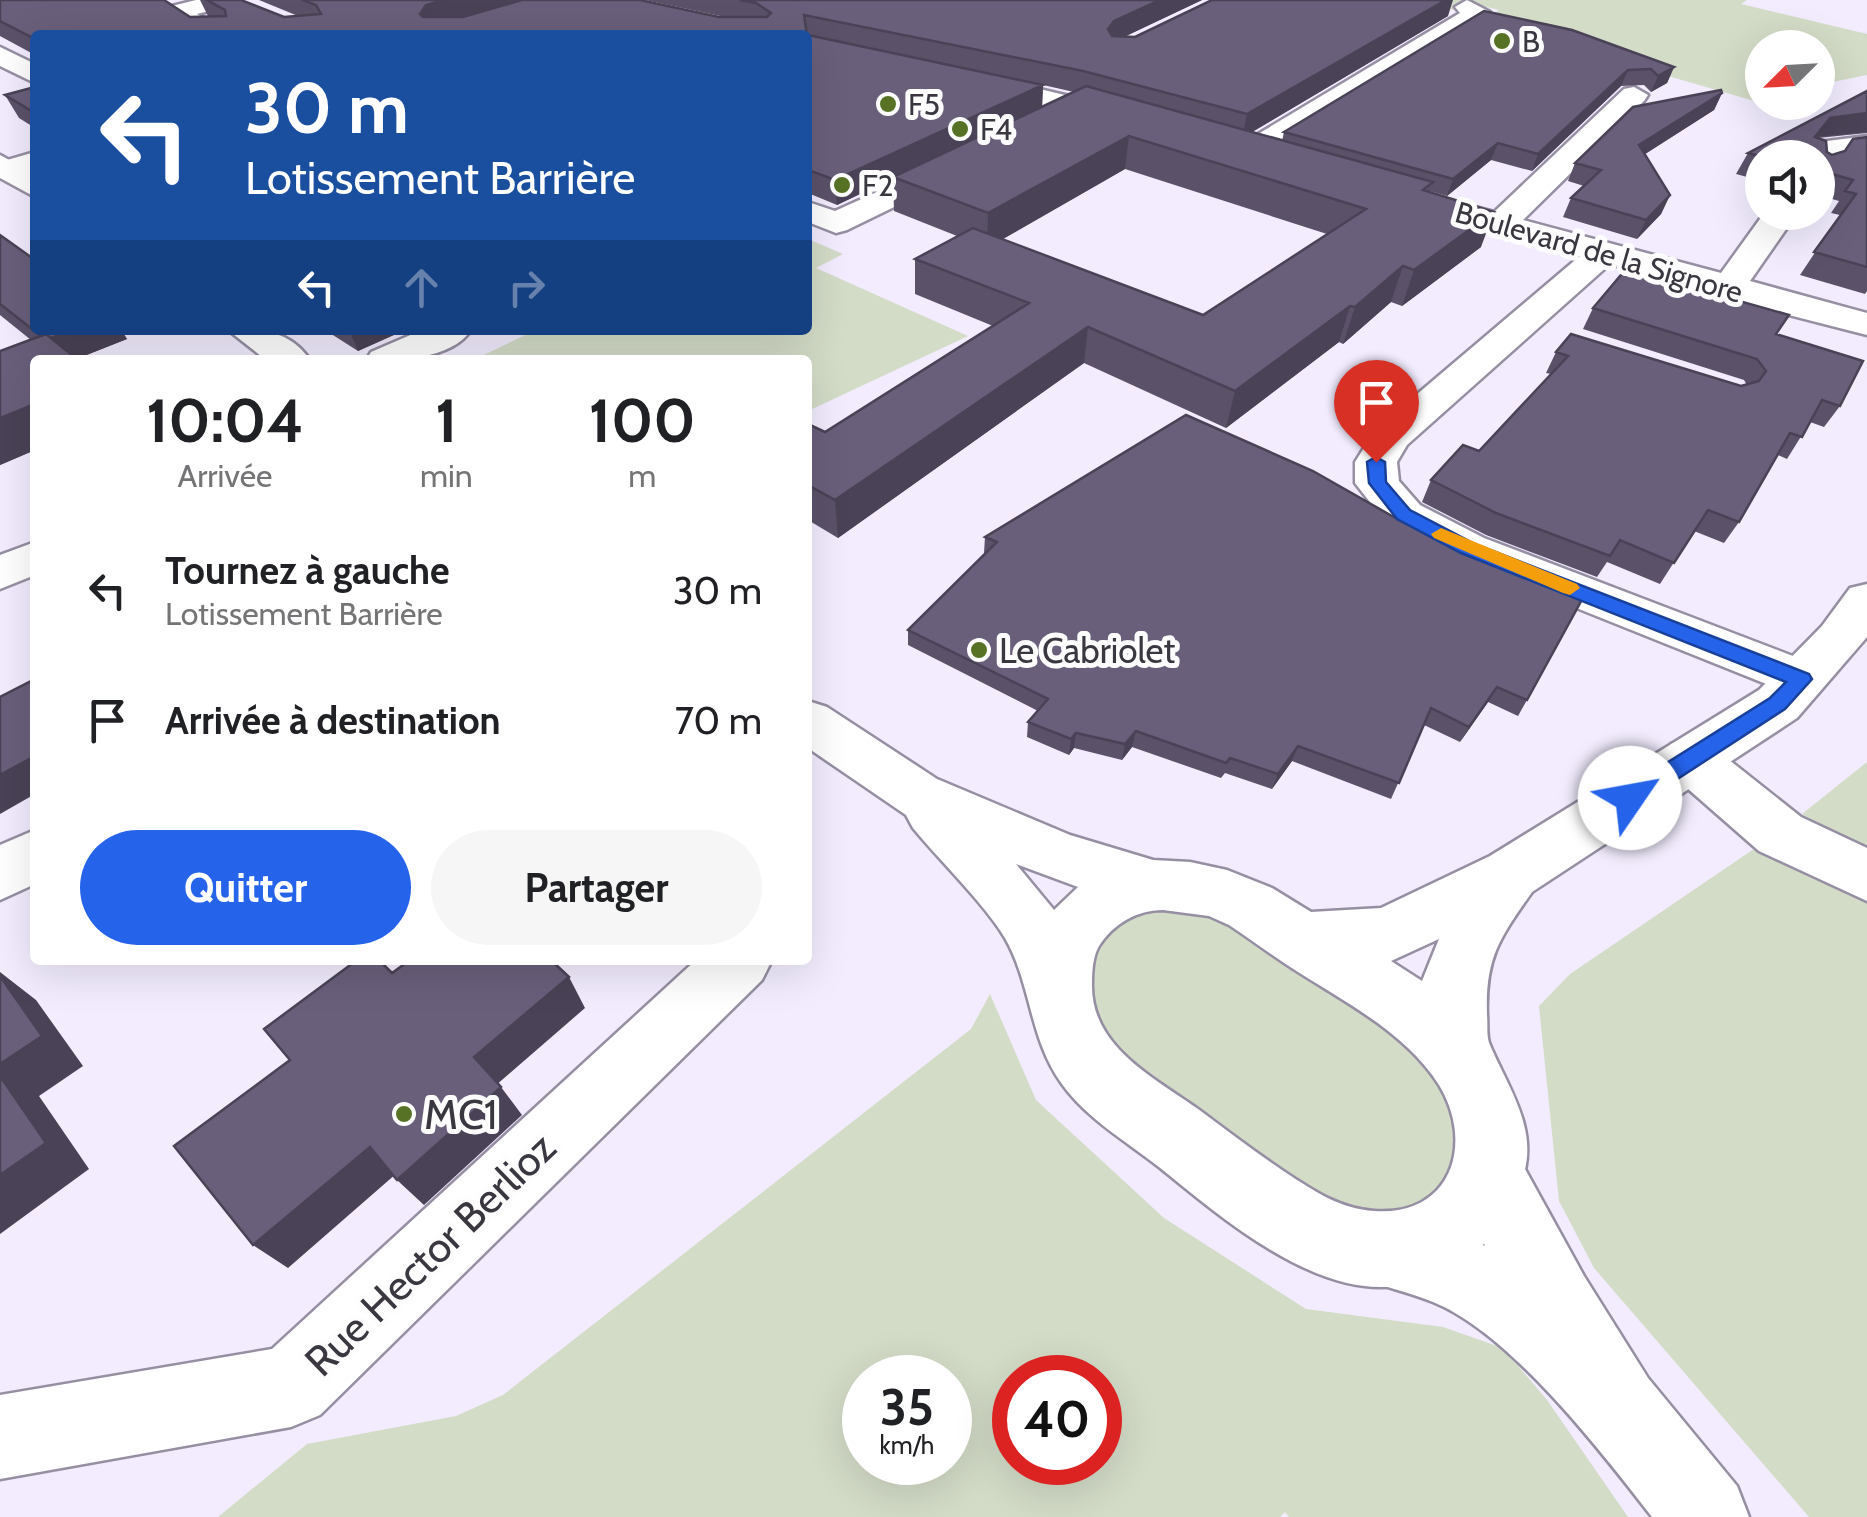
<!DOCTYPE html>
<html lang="fr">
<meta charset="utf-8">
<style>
:root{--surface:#fff;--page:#f6f6f6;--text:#202124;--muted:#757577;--accent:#2563eb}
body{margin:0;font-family:Cabin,sans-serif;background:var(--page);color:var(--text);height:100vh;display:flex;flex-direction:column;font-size:38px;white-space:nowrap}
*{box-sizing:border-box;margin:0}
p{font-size:32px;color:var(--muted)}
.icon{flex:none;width:55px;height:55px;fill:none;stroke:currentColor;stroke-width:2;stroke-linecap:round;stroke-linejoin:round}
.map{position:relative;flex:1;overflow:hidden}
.panel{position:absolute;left:30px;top:355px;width:782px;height:610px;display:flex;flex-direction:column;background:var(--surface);border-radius:10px;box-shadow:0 10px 40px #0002}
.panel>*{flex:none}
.banner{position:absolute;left:30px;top:30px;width:782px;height:305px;border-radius:10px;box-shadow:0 10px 40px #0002;background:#1a4fa0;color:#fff;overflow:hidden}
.needle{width:65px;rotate:246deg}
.controls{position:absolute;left:1745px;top:30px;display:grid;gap:20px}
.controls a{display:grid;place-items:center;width:90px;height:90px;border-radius:50%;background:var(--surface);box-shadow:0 10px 40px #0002;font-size:50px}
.speed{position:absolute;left:842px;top:1355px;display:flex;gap:20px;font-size:50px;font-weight:700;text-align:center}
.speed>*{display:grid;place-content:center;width:130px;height:130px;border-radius:50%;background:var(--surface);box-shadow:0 10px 40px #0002;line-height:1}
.speed small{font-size:25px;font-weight:400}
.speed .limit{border:15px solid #d22;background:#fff;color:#111}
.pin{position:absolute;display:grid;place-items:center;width:85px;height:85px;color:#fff;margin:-102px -42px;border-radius:50% 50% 50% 0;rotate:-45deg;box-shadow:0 0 10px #0007}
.pin .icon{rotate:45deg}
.me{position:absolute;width:110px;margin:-55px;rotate:57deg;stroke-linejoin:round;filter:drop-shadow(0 0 8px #0008)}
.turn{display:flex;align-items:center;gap:35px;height:210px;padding:0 50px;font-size:45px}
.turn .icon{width:130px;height:130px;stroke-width:2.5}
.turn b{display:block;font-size:70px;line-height:85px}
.lanes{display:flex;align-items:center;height:95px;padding:0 50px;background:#0003;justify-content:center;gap:50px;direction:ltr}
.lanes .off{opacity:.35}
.eta{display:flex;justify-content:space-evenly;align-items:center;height:170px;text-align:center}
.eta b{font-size:60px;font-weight:800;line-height:70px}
.button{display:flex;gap:20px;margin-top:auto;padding:20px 50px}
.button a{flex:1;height:115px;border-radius:60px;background:var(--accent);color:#fff;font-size:40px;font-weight:800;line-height:115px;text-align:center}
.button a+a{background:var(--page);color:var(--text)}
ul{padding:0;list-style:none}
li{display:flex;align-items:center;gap:30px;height:130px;padding:0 50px}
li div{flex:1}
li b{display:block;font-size:38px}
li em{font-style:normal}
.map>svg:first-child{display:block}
.green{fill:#d3dcc7;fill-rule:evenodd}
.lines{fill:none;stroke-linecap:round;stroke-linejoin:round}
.minor-casing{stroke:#968fa3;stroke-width:5}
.tertiary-casing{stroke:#968fa3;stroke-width:5}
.minor{fill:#fff;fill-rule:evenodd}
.tertiary{fill:#fff;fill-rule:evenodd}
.wall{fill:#5b526a;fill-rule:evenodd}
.shaded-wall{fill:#4a4256}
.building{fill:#6a5f7b;stroke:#4a4256;stroke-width:2.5}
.route{fill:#2563eb;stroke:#184099;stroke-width:2.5}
.slow{fill:#f59e0b}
.poi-dot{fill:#577225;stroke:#fdfdfd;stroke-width:4}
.labels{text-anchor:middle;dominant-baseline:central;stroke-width:10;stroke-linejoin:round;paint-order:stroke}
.far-poi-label{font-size:30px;fill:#3a3740;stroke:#fdfdfd;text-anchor:start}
.far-street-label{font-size:30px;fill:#3a3740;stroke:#fdfdfd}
.poi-label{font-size:35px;fill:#3a3740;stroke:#fdfdfd;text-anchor:start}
.near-poi-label{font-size:42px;fill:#3a3740;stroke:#fdfdfd;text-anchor:start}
.near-street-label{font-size:42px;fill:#3a3740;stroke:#fdfdfd}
</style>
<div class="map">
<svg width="1867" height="1517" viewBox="0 0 1867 1517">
<rect width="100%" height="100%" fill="#f2ecfe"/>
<path class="green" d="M1413,0H1747L1741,4L1867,34V75L1818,85V48H1762L1761,103L1558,44L1489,18L1499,10L1474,4L1458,11Z
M808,239L843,254L816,268L968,336L808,411V360H473L536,330H808Z
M1867,762V851L1802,814Z
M1770,838L1867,895V1517H1809L1594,1268L1559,1201L1539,1006L1570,974Z
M1200,902L1421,1029L1469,1154L1417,1216L1331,1213L1119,1070L1085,1002L1096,939L1119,914Z
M990,994L1036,1100L1164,1218L1306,1309L1443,1327L1503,1348L1547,1400L1628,1517H1289L1285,1512L1280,1517H218L307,1444L456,1416L503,1395L971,1029ZM865,1378H950V1462H865ZM1015,1378H1100V1462H1015Z"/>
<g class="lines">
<defs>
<path id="minor" d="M196,0H237L233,5L197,14L232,35H202L164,12L168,7Z
M1467,0L1490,12L1486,17L1258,158H1238L1233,152L1238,146L1460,13L1455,7Z
M0,47L35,64V83L0,66Z
M972,73L1141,113L1145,119L1131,127L963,87L959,81L963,75Z
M1634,87L1648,95L1644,101L1523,220L1721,273L1765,212H1798L1750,281L1867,313V335L1715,296L1712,292L1610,264L1407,445L1397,462L1399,481L1420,505L1484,538L1819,666L1827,679L1819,692L1801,698L1452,558L1388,525L1355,483V462L1376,429L1580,256L1410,209L1405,202L1410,195L1421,193L1494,212L1624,89Z
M1867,136V154L1838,156L1829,170L1818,173V158H1807L1819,142Z
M35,152V171L8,178L0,176V162Z
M961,154L972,157L976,163L972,169L847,230L836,233L808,222V202L835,211Z
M422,330H471C451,360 398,360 366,360L371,352Z
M35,542V575L0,589V555Z
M1690,738L1709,744L1801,817L1867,848V901L1759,851L1671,774L1662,759L1671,744Z
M35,830V884L0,900V845Z
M696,960H772L762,980L320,1415L291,1427L0,1479V1395L272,1349Z
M1488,1139L1514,1149L1584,1276L1648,1378L1737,1486L1749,1517H1652C1601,1451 1510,1333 1433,1302C1409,1292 1383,1287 1359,1277L1348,1250L1359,1223L1386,1212L1451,1231L1485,1246L1452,1175L1462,1149Z"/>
<path id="tertiary" d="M0,155L35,174V197L0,178Z
M228,330C261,330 289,329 310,360H266Z
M1867,584V637L1797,718L1532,892C1500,938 1485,957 1487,1015C1488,1024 1486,1037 1490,1045C1508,1088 1540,1130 1522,1180C1506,1226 1484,1253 1440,1271C1421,1279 1402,1287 1382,1287C1303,1288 1217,1214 1159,1167C1126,1141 1087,1119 1062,1084C1029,1039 1032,985 1005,938C984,903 940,861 913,828L906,815L808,748V701L827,707L937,779L1070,835L1153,860L1190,862L1227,870L1272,888L1311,912L1381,908L1490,856L1759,690L1822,626L1850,588ZM1016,864L1078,887L1054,910ZM1163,910L1209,916L1229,925C1252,940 1274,957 1298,972C1347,1003 1407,1034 1439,1085C1475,1144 1451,1217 1374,1211C1342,1209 1317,1193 1291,1176C1259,1155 1229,1132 1198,1109C1153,1077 1090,1046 1092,983C1092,971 1093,956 1099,946C1113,924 1137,910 1163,910ZM1439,939L1422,981L1391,961Z"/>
</defs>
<use href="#minor" class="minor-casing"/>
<use href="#tertiary" class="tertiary-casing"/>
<use href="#minor" class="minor"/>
<use href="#tertiary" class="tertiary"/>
</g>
<path class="wall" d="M0,0L168,3L190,17L208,16L200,0H241L284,17L298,16L259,0H521L719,17H725L645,0H1202L1124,37H1135L1448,16L1252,132L1282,141L1284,132L1484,11L1674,67L1667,83L1651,92L1644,85L1621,86L1532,171L1491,160L1447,196L1430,191L1481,247L1402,306L1391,302L1343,344L1339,342L1226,428L1084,363L838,538L808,520V424L825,432L993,326L915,294V259L957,236L894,211L893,178L837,205L808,193V35H35V55L0,36ZM1043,85L1074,92L1042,107ZM1125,169L1327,234L1203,315L1003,239Z
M35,87V128L19,118L5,95Z
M1867,91V133L1818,138L1827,152L1832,155L1845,151L1867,137V291L1865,294L1800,275L1840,215L1831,213L1839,201L1818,195V158H1762V181L1736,174L1748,153Z
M1722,93L1714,110L1645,154L1670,195L1661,214L1637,239L1563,217L1571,198L1584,186L1568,181L1575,163Z
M0,235L35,330H121L127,339L76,359L35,450L0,465V351L31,340L0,315Z
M1593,308L1789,315L1777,334L1840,406L1824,427L1810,422L1787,459L1778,455L1739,522L1724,543L1694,531L1660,584L1607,562L1597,577L1486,535L1422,502L1431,480L1479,451L1551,374L1546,373L1556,352L1741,386L1747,385L1744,380L1583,329Z
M325,330H405L358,351Z
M1186,415L1527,700L1518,716L1488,702L1460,742L1424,725L1391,799L1292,761L1272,789L1225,773L1221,778L1132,747L1122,760L1074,748L1069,755L1027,737L1028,722L1038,711L908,645V630L986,553H984L985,537Z"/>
<path class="shaded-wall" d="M444,0H521L426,35L420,14L426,5Z
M1160,0H1202L1111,43L1108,29L1114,21Z
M1446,0H1453L1448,16L1242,138L1247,114Z
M1674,67L1667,83L1651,92L1658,76Z
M1628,70L1621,86L1532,171L1538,154Z
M1043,85L1042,108L837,205L835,180Z
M1722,93L1714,110L1631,163L1639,145Z
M1867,113V132L1815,137L1830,118Z
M1129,136L1125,169L987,248L988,213Z
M1498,143L1491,160L1447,196L1453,179Z
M1670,195L1661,214L1637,239L1646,220Z
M1494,212L1481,247L1402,306L1414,270Z
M1403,266L1391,302L1343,344L1355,307Z
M1350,306L1339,342L1226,428L1235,391Z
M1088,327L1084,363L838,538L835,500Z
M73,330H121L127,339L74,360L46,340Z
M349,330H405L358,351Z
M35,404V450L0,465V418Z
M1497,687L1488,702L1460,742L1469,727Z
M1136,731L1132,747L1122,760L1125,744Z
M1076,733L1074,748L1069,755L1071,739Z
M1298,746L1292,761L1272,789L1278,774Z
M35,756V794L0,814V775Z
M0,972L36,1000L83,1066L39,1096L89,1169L0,1234Z
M569,977L585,1008L495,1086L474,1057Z
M501,1087L522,1115L424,1205L397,1180Z
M370,1147L397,1173L288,1268L253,1245Z"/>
<path class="building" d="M0,0H164L190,17L226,16L225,10L207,0H241L284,17L321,14L316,5L302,0H444L426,5L420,14L423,17H463L522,0H640L719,17H767L771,13L756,3L740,0H1160L1114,21L1108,29L1112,36L1135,37L1212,0H1446L1247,114L1083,71L804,15L807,35H35V39L0,21Z
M1484,11L1572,30L1674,67L1658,76L1651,69L1628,70L1538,154L1498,143L1453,179L1284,132Z
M808,35L1043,85L835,180L808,170Z
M1086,86L1433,182L1423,190L1494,212L1414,270L1403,266L1355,307L1350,306L1235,391L1088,327L835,500L808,485V424L825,432L1029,303L915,259L973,228L1203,315L1366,209L1129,136L988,213L893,177Z
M35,87V113L5,95Z
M1721,90L1722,93L1639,145L1670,195L1646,220L1571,198L1601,170L1575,163L1633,107Z
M1867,91V113L1830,118L1815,137L1826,141L1827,152L1832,155L1845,151L1853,139L1867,137V267L1814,252L1856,194L1845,191L1853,180L1818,170V158H1767L1748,153Z
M0,235L35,260V330H73L51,338L46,334L41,336L0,304Z
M1626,269L1789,315L1776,334L1863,361L1840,406L1822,400L1802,437L1790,433L1739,522L1708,510L1674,563L1620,540L1610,556L1496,513L1431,480L1463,445L1479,451L1568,356L1556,352L1571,334L1741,386L1759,381L1766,371L1757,359L1593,308Z
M46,334L78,360H35V404L0,418V351Z
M1186,415L1313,471L1399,520L1402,517L1458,546L1584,596L1527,700L1497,687L1469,727L1431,708L1399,783L1298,746L1278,774L1230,758L1226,763L1136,731L1125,744L1076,733L1071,739L1028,722L1048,699L908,630L997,542L985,537Z
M35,679V756L0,775V697Z
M357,960H379L392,973L410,960H551L569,977L474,1057L501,1087L397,1180L370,1147L253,1245L174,1146L290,1060L264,1029Z
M0,976L42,1036L0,1064Z
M0,1076L46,1143L0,1175Z"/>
<path class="route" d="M1376,457L1385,462L1386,482L1410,510L1475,544L1809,674L1812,679L1785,709L1639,804H1622L1619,798L1622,791L1770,698L1786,682L1461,553L1397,519L1369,483L1367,462Z"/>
<path class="slow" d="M1441,528L1577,584L1580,588L1570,595L1563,593L1434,538L1431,534Z"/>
<g class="poi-dot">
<circle cx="1502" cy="41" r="10"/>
<circle cx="888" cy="104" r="10"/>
<circle cx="960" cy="129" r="10"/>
<circle cx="842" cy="185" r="10"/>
<circle cx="979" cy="650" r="10"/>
<circle cx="404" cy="1114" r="10"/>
</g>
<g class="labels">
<g class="far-poi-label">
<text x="1522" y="41">B</text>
<text x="908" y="104">F5</text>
<text x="980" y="129">F4</text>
<text x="862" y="185">F2</text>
</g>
<g class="far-street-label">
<text transform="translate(1599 252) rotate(16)">Boulevard de la Signore</text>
</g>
<g class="poi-label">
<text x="999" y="650">Le Cabriolet</text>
</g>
<g class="near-poi-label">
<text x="424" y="1114">MC1</text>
</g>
<g class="near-street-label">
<text transform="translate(430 1254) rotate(-44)">Rue Hector Berlioz</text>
</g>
</g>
</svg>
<div class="controls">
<a><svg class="needle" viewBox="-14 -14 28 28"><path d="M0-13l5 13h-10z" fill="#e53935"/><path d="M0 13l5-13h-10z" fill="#757577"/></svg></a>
<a><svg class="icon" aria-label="sound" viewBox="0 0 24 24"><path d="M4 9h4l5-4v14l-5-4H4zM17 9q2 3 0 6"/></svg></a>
</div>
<div class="speed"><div>35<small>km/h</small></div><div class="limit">40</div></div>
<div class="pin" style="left:1376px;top:462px;background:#d93025"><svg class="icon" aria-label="arrive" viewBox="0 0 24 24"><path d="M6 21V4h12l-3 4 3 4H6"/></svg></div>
<svg class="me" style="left:1630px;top:798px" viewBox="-20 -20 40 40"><circle r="19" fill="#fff"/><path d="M0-13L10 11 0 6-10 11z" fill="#2563eb"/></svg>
<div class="banner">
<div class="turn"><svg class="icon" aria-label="left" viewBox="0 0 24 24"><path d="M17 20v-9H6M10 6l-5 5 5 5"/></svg><div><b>30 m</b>Lotissement Barrière</div></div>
<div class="lanes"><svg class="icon" aria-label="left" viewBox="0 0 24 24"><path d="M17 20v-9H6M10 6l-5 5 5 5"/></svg><svg class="icon off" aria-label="ahead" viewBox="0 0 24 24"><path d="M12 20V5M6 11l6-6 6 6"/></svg><svg class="icon off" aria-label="right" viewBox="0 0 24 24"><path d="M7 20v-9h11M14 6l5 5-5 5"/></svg></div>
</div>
<section class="panel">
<div class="eta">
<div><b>10:04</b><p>Arrivée</p></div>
<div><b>1</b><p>min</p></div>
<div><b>100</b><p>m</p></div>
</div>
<ul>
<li><svg class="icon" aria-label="left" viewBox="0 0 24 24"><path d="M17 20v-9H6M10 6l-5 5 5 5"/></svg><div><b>Tournez à gauche</b><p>Lotissement Barrière</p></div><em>30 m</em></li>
<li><svg class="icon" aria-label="arrive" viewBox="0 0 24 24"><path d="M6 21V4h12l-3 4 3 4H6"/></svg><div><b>Arrivée à destination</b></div><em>70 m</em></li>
</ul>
<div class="button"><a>Quitter</a><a>Partager</a></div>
</section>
</div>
